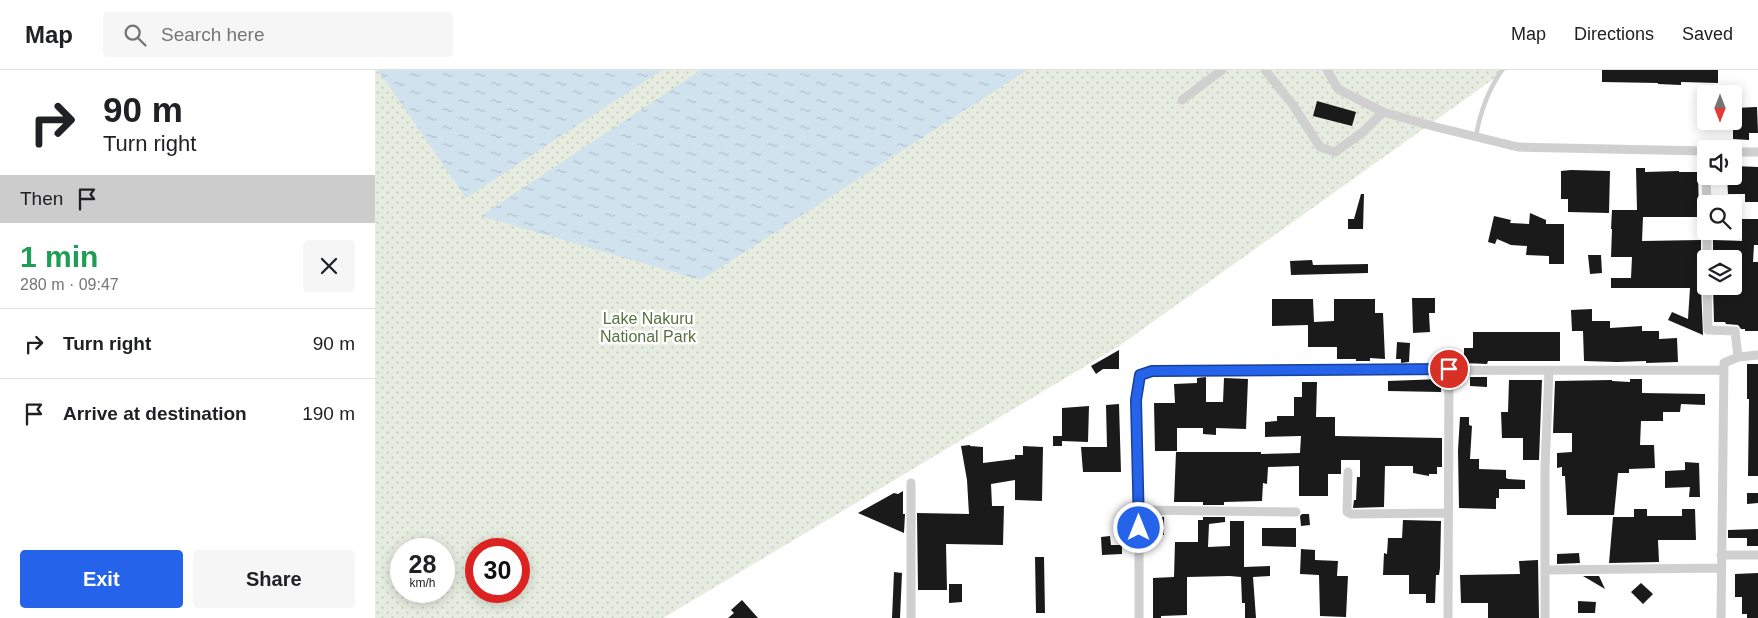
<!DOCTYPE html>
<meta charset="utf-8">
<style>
:root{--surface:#fff;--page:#f6f6f6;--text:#202124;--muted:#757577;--line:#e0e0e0;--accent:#2563eb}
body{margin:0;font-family:Arial,sans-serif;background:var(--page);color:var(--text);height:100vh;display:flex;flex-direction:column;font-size:19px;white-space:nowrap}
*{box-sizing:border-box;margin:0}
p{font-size:16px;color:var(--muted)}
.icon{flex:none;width:28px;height:28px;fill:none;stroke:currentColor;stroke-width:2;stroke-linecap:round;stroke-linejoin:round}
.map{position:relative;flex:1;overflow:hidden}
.side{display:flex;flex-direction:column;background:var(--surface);width:375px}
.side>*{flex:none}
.hud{background:#fff;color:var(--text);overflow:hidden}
.needle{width:32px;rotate:180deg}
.controls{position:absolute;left:1322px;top:15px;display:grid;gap:10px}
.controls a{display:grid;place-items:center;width:45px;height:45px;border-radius:5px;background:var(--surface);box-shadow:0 2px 12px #0003;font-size:25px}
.speed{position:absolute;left:15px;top:468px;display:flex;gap:10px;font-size:25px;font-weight:700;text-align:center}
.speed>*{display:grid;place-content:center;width:65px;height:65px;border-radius:50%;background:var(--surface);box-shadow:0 2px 12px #0003;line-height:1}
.speed small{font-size:12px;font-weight:400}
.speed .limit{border:8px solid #d22;background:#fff;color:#111}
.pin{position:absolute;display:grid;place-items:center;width:42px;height:42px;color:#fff;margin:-21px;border:2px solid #fff;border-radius:50%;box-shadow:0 1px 5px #0007}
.me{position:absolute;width:55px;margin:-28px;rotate:0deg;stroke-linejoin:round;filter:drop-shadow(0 0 4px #0008)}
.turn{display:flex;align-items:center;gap:18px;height:105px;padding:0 20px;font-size:22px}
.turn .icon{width:65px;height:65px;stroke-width:2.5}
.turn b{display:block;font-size:35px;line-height:42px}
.then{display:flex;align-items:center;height:48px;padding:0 20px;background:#0003;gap:10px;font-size:19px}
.round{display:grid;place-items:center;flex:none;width:52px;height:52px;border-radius:5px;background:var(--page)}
.overview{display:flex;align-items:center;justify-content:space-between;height:85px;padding:0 20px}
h1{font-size:30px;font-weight:700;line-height:38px;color:#1e9e55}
.primary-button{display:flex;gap:10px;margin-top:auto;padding:10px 20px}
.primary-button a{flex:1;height:58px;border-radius:5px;background:var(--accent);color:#fff;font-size:20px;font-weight:700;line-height:58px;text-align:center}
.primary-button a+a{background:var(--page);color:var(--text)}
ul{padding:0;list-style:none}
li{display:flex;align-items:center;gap:15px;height:70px;padding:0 20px;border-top:1px solid var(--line)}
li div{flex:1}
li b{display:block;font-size:19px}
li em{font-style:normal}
header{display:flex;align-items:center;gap:30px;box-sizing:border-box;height:70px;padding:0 25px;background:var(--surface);border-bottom:1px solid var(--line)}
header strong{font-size:24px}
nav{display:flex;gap:28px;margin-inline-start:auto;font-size:18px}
.search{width:350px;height:45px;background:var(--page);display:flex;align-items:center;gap:12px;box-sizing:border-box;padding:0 18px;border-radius:5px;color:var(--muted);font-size:19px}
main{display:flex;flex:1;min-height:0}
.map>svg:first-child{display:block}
.park{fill:url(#park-dots);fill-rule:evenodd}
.water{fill:url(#water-ripples)}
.building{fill:#1a1a1a}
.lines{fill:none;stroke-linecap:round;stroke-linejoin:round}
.lane{stroke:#d0d0d0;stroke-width:4.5}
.street{stroke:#d0d0d0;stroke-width:9}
.route-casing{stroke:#184099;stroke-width:12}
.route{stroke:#2563eb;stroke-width:9}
.labels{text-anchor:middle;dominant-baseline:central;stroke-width:5;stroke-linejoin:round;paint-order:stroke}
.park-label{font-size:16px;fill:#56703f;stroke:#fff}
</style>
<header>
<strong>Map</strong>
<div class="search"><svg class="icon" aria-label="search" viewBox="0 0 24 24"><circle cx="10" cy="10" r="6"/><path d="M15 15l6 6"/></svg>Search here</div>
<nav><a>Map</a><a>Directions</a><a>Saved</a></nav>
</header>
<main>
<section class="side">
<div class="hud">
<div class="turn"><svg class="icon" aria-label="right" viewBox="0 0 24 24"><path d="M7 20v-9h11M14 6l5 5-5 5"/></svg><div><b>90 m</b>Turn right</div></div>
<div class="then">Then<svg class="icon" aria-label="arrive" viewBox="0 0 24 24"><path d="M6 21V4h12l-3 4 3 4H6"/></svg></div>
</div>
<div class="overview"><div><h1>1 min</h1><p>280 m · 09:47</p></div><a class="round"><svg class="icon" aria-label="close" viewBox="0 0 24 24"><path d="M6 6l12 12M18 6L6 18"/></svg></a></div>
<ul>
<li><svg class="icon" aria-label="right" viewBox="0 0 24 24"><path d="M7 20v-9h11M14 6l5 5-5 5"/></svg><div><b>Turn right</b></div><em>90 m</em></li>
<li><svg class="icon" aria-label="arrive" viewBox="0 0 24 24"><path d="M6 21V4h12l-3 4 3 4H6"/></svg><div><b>Arrive at destination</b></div><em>190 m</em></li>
</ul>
<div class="primary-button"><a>Exit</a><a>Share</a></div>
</section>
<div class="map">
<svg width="1383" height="548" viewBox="0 0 1383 548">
<defs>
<pattern id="park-dots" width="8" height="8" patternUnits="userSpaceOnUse" patternTransform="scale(1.25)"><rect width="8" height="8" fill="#e6ecdf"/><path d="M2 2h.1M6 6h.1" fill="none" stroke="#c6cbc0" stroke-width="1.8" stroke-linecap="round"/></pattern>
<pattern id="water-ripples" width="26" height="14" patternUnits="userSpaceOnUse" patternTransform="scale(1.25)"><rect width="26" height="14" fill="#cfe2ee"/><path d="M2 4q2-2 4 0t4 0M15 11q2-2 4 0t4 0" fill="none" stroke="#b2c2cd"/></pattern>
</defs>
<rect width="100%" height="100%" fill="#fff"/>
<path class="park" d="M0,0H1131L744,276L288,548H0ZM26,479H69V521H26ZM101,479H144V521H101Z"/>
<path class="water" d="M3,0H287L91,128Z
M326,0H652L326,210L106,146Z"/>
<path class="building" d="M1227,0H1343V13L1306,12V15L1283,14V13L1227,12Z
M942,31L981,42L977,56L938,46Z
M1382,37L1383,63H1374V70L1358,69V60H1355V51H1359V38Z
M1359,96L1383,97V132H1370V124H1353L1352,106H1359Z
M1261,98H1270V102L1304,101V102H1323L1324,147H1268L1267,171L1326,170V189L1328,194V211L1326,216L1328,265L1293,250L1297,242L1313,249L1315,218H1236V208H1256L1257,187H1236L1237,159H1236L1237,140H1262Z
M1196,100L1235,101L1234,143L1193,142V129H1186V101Z
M986,124H989L988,159H973V149H979Z
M1155,143L1171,150V154H1189V194H1174V186L1151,185L1152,176L1136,175L1122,169L1120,174L1113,172L1119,146L1136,150L1135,153L1154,154Z
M1367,149H1383V175H1379L1378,192H1383V261H1370V259H1366L1363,255L1351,254L1350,252H1339L1338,216H1359V189H1338V170L1367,171Z
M1213,185H1226L1227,203L1215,204Z
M937,190L938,195L993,194V203L916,205L915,191Z
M1037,228H1060V243H1054L1055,262L1038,263Z
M897,229H938L939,252L959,251V229H1000V243H1008L1010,289L995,288V291H981V289H962V277H933V255L897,256Z
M1217,239V251H1235V258L1267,256V261H1284V269L1302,268L1303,292L1271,293V291L1242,292L1209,291L1208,261H1197L1196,240Z
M1098,262H1185V291H1113L1112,294L1089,293V278H1098Z
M1022,272L1035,273L1034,292L1026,293V289H1021Z
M744,280V299H728L721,304L716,296Z
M1372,294H1383V406H1373L1374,329H1372Z
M831,307V332H848L849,308L873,309L871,359L841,358V365L828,364V358H802V381H780L779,333H800L799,314L822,313V308Z
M1095,307H1112V317L1095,316Z
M1066,309V322L1013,321V311Z
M1255,309H1267V323L1330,324V335L1306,334L1305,342H1288V351H1266L1265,375H1279L1280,398L1254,399V403H1243L1239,445H1192L1190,406H1187V397L1182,398V383L1197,382V363H1178L1180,311L1237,310V311L1255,312Z
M1134,310H1167L1164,390H1148V368H1127L1126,342H1133Z
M927,312H942L941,347H960V366L1067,368V397H1062V404H1054V406L1038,403V396H1010L1009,437L978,438L979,430H981L982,407H985V390H966V404H953V426H924V396L893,397L892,414L888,413L887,431L849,432V435H828V432H799L801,382H886V384L925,383L926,366L890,367V352L902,351V346H919V327H927Z
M744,334L746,402H708L706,377H732L731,335Z
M714,336L713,372L687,371V376H678V366H687V338Z
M1085,347H1094V355L1097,356L1095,389H1104V399L1131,400V408L1133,409L1150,410V419H1124V428H1121V439L1084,438L1083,380Z
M595,375V376L608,377V393L640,389V385H648V376L668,377L667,431L640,430V410L616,414L617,436H629L628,475L571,474L572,520H543L542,443L594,444L592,410L586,376Z
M1310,392L1324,393L1325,427H1314L1315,417L1290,418V401L1310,400Z
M528,421V444H530L529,463L483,443L519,423L523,424Z
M1372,423H1383V433L1372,434Z
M1259,439H1272V446H1307V439H1320L1321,470H1283L1284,492L1234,493L1238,447H1259Z
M927,444H934L935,455L926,456L925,446Z
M778,447H789V465H778Z
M828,447H850V452L834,454L833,477L855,476V451H869V497L895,496V506L878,507L881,548H870V533H867L866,507L855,506L812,507V545L786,546V548H778V508L799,507L800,472H823V450H828Z
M1028,450L1066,451L1065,498L1064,505H1061L1060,533H1051V524H1034V505H1008L1009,483L1012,484L1013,468H1027Z
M887,458H921V477L887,476Z
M1383,459V476H1372V468H1353V460Z
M735,466L736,475H747V484L727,485L726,467Z
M926,479L940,480V490L963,491L962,506H973L971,547L945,546L944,505L925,504Z
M1204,483L1205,493L1182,494V484Z
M660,487H669L670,543H661Z
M1163,490L1164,548H1113V533H1086L1085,505L1145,504L1144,491Z
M519,502L527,503L525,548H517Z
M1383,503V548H1372V544H1367V527H1360V504Z
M1208,506H1224L1230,519Z
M1266,513L1278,524L1268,534L1256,522Z
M574,514H587V532L574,533Z
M367,530L383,548H353L359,543L356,540Z
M1203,531L1221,532L1220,543H1203Z"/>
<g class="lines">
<path class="lane" d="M1101,66C1105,43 1114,19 1127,0"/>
<path class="street" d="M890,0L918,35L945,77L960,82L988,62L1008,42
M952,0L963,19L1008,42L1061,57L1143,77L1331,81
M807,30L847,0
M1331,81V101
M1359,82H1383
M1331,106L1332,134
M1332,161V189
M1332,216L1333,260L1360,261L1363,287
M973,402L972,442L976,444L1073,443
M536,413V548
M764,440L921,442
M1346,485H1383
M1170,500L1346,498
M764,548V440L761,330L765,305L777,301L1349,300
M1073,548L1074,299
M1170,548V398L1174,300
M1346,548L1349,293L1363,287L1383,285"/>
</g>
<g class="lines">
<defs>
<path id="route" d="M764,458L761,330L765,305L777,301L1074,299"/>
</defs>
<use href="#route" class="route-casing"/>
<use href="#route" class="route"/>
</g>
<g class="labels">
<g class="park-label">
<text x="273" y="248">Lake Nakuru<tspan x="273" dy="18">National Park</tspan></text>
</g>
</g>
</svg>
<div class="controls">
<a><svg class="needle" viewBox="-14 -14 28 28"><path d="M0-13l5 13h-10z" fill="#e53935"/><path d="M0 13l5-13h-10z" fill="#757577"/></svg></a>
<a><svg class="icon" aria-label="sound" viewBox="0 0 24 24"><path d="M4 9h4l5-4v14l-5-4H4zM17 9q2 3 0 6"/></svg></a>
<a><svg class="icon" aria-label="search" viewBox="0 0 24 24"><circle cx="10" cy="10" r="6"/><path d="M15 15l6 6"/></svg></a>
<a><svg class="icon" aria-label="layers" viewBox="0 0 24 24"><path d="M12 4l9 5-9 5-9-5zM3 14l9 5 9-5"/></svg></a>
</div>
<div class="speed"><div>28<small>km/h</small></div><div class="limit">30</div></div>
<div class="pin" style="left:1074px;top:299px;background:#d93025"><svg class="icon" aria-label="arrive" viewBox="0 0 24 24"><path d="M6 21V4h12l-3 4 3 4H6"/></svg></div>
<svg class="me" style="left:764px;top:458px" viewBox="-20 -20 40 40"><circle r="17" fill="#2563eb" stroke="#fff" stroke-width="3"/><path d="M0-11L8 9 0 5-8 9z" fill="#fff"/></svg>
</div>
</main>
